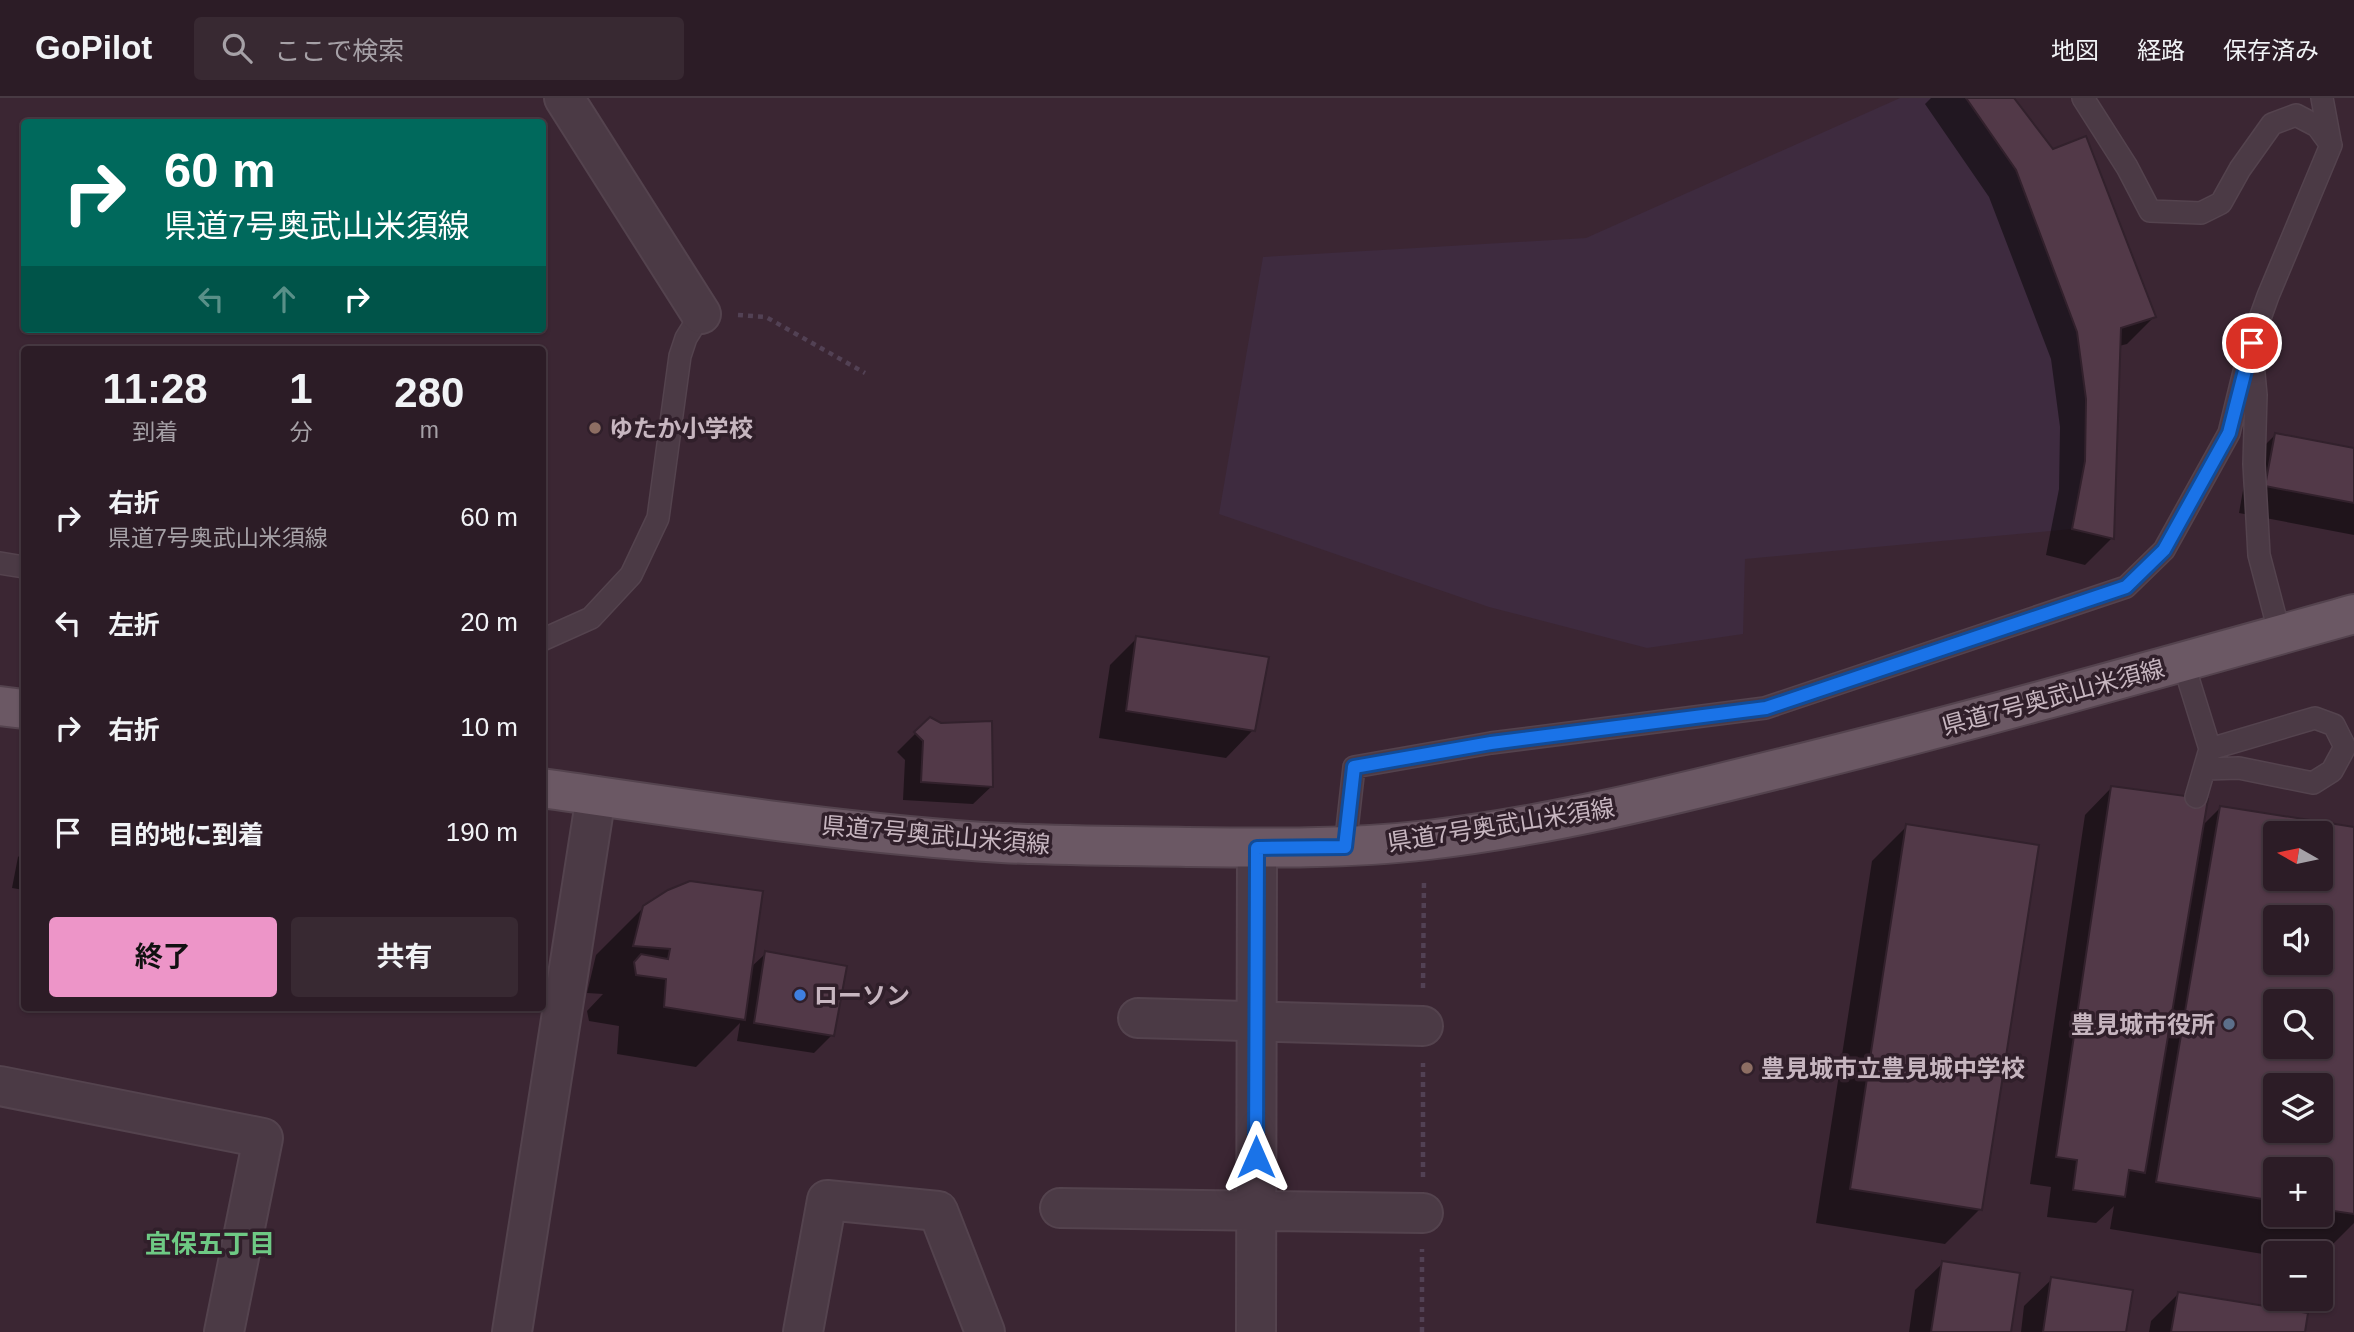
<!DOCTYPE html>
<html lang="ja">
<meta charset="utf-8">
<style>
:root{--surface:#2c1c26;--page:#382932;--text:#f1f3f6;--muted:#a6a1a7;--line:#483a43;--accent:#ed95c8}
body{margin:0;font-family:Helvetica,"Noto Sans JP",sans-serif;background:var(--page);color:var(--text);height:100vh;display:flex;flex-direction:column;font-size:26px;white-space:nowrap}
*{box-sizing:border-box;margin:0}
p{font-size:23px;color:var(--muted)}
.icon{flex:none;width:38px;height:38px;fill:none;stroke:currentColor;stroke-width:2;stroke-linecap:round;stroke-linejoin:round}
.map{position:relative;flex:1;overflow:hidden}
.panel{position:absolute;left:21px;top:248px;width:525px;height:665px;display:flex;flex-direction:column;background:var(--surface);border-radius:7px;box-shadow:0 2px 5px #0004,0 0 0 2px var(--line)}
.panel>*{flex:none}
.guide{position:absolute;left:21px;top:21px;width:525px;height:214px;border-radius:7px;box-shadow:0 2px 5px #0004,0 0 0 2px var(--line);background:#00695c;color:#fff;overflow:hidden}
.needle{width:46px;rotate:279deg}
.buttons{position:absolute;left:2263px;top:723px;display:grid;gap:14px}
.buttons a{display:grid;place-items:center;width:70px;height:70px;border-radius:7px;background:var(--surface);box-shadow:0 2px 5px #0004,0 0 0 2px var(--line);font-size:35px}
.pin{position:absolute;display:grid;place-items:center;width:60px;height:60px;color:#fff;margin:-30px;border:4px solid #fff;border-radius:50%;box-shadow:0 2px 7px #0007}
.me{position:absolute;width:77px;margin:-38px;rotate:0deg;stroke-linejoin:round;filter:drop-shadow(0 0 5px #0008)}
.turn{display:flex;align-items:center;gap:24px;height:147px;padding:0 28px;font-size:32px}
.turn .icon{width:91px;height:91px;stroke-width:2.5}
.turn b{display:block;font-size:49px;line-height:60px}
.lanes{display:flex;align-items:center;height:66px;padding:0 28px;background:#0003;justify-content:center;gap:35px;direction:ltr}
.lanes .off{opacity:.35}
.eta{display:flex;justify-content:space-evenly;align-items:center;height:119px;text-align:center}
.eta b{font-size:42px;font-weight:700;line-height:49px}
.cta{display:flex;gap:14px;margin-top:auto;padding:14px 28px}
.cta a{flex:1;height:80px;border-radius:7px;background:var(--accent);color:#111;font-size:28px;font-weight:700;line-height:80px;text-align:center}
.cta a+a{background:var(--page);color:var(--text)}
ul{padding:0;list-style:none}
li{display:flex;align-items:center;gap:21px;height:105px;padding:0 28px}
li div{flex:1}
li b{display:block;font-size:26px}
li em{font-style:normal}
header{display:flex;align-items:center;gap:42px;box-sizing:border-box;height:98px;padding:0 35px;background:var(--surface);border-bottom:2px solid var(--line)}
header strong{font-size:33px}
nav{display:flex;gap:38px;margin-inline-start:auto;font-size:24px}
.search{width:490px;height:63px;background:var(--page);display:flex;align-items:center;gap:18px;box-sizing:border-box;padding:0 24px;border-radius:7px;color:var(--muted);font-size:26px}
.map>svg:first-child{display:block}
.green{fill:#3e2b3f}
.shadow{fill:#0007;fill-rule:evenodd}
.building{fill:#523948;stroke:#32212c;stroke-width:2;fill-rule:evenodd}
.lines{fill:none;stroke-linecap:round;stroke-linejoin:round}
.service-casing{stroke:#54434e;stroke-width:24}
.minor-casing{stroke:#54434e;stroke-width:42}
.tertiary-casing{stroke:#54434e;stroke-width:42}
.primary-casing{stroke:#54434e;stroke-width:42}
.path{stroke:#524154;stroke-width:4.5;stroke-dasharray:5 5;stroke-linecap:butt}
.service{stroke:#4b3a45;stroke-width:21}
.minor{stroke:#4b3a45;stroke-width:38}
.tertiary{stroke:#4b3a45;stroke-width:38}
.primary{stroke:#6b5864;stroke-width:38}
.route-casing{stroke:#114b97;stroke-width:18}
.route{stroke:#1a73e8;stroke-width:12}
.education-dot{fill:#8d6e63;stroke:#301f2a;stroke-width:2.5}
.shop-dot{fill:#3f7fe0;stroke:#301f2a;stroke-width:2.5}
.service-dot{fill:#5c6f8a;stroke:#301f2a;stroke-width:2.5}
.labels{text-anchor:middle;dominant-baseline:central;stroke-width:7;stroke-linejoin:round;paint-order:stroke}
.poi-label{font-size:24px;font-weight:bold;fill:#c7b6c0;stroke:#301f2a;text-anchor:start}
.street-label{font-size:24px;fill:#c7b6c0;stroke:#301f2a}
.neighbourhood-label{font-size:26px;font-weight:bold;fill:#6ec984;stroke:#301f2a}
</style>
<header>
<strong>GoPilot</strong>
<div class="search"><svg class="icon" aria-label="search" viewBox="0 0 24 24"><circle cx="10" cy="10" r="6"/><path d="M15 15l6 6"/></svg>ここで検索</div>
<nav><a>地図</a><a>経路</a><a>保存済み</a></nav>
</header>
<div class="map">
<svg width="2354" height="1234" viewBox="0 0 2354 1234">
<rect width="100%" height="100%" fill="#3b2633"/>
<path class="green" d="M1900,0H1966L2016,72L2077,234L2086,301L2085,363L2072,431L1745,461L1743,536L1647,550L1489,509L1219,416L1263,159L1586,140Z"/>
<path class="shadow" d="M1931,0H2012L2154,219L2127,246L2119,248L2112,440L2085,467L2046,457L2059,391L2060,329L2051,261L1989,99L1925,6Z
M2275,337L2354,352V437L2239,415L2248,364Z
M1137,540L1253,632L1226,660L1099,640L1110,567Z
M930,621L992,688L973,706L903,702L905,662L897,654Z
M2112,689L2201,729L2220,710L2354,731V1125L2320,1159V1155H2275V1158L2110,1131L2114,1108L2096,1125L2047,1119L2051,1089L2030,1086L2085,717ZM2275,735H2320V780H2275ZM2275,819H2320V864H2275ZM2275,903H2320V948H2275ZM2275,987H2320V1032H2275ZM2275,1071H2320V1116H2275Z
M1907,728L1980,1111L1945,1146L1816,1125L1872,763Z
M24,753V798V792L12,790L18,759Z
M644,809L750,870L766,855L832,937L814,955L737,943L740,925L696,969L617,956L619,928L589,923L587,913L603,896L587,895L596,857Z
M1943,1165L2009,1234H1909L1915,1192Z
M2052,1181L2125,1234H2021L2024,1208Z
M2178,1196L2304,1234H2149L2151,1223Z"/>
<path class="building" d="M1966,0H2014L2053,51L2086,38L2156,219L2121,230L2114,441L2072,431L2085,363L2086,301L2077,234L2016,72Z
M2275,335L2354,350V405L2265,388Z
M1136,538L1269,559L1255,633L1126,613Z
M930,619L941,625L992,623L993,689L921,684L923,643L914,634Z
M2111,688L2208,701L2145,1075L2129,1072L2125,1099L2073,1092L2077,1062L2056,1059Z
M2220,708L2354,729V1116L2320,1111V1071H2275V1103L2156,1084ZM2275,735H2320V780H2275ZM2275,819H2320V864H2275ZM2275,903H2320V948H2275ZM2275,987H2320V1032H2275Z
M1906,726L2039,747L1982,1112L1850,1091Z
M690,783L763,793L745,922L664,909L666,881L636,877L634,864L641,856L668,861L670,851L633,848L643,808L668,792Z
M765,853L847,868L834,938L754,925Z
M1942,1163L2020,1175L2011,1234H1931Z
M2051,1179L2133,1192L2126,1234H2043Z
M2178,1194L2308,1215L2305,1234H2171Z"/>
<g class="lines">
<defs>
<path id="service" d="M2322,0L2330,43
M2253,265L2256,297L2254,366L2259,457L2280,537
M0,465L24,469
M542,542L591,520L631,477L658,420L680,258L686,240L701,216
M2183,564L2210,651L2196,699
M2205,671L2239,670L2313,685L2332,673L2345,649L2334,627L2315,620L2210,651
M1345,749L1354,669L1491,645L1765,610L2126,489L2164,452L2229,335L2251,245L2268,198L2331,47L2317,28L2296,17L2272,26L2240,71L2221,105L2201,115L2150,113L2127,69L2083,0"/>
<path id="minor" d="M564,0L701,216
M1138,920L1423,928
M0,988L263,1040L224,1234
M1060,1110L1423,1115
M803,1234L827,1102L938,1113L985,1234
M1256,1234L1257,750"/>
<path id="tertiary" d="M512,1234L596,698"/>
<path id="primary" d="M0,608L24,611
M542,690C695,712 848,736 1002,745C1064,748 1126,748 1187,749C1268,750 1348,751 1428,742C1548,728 1665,699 1782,670C1973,623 2164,569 2354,516"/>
</defs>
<use href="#service" class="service-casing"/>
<use href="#minor" class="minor-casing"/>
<use href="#tertiary" class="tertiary-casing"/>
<use href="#primary" class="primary-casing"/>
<path class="path" d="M738,217L766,219L865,275
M1423,890L1424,780
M1423,1079V965
M1422,1234V1151"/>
<use href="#service" class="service"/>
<use href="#minor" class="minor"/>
<use href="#tertiary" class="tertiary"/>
<use href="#primary" class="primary"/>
</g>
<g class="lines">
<defs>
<path id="route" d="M1256,1059L1257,750L1345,749L1354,669L1491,645L1766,610L2126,489L2164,452L2229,335L2252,245"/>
</defs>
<use href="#route" class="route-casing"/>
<use href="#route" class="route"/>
</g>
<g class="education-dot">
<circle cx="595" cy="330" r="7"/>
<circle cx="1747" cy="970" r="7"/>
</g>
<circle class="shop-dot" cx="800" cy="897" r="7"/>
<circle class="service-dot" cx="2229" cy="926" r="7"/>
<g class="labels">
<g class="poi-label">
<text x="609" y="330">ゆたか小学校</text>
<text x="814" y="897">ローソン</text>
<text x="2215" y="926" text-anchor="end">豊見城市役所</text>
<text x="1761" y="970">豊見城市立豊見城中学校</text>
</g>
<g class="street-label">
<text transform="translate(2053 599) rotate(-15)">県道7号奥武山米須線</text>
<text transform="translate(1501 727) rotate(-9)">県道7号奥武山米須線</text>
<text transform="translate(936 737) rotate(5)">県道7号奥武山米須線</text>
</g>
<g class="neighbourhood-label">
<text x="210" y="1146">宜保五丁目</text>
</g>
</g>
</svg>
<div class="buttons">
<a><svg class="needle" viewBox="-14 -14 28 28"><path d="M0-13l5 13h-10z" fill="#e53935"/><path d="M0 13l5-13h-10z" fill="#a6a1a7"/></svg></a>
<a><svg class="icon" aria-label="sound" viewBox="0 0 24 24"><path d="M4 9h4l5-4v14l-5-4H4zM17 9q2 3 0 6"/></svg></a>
<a><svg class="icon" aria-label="search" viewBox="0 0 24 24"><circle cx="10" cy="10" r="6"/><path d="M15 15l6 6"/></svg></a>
<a><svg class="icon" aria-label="layers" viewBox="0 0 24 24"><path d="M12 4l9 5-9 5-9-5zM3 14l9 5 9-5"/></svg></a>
<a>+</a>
<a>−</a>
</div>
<div class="pin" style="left:2252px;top:245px;background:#d93025"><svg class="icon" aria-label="arrive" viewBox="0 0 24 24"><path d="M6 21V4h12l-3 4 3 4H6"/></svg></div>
<svg class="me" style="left:1256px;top:1059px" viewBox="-20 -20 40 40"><path d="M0-17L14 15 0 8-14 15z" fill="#1a73e8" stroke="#fff" stroke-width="4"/></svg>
<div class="guide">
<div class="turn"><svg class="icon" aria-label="right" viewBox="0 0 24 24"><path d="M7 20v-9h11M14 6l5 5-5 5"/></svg><div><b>60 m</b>県道7号奥武山米須線</div></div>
<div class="lanes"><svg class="icon off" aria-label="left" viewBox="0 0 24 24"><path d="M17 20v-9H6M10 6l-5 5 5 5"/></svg><svg class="icon off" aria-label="ahead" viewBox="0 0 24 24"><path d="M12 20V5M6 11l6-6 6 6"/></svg><svg class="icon" aria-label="right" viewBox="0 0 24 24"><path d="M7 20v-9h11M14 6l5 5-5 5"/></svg></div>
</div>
<section class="panel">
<div class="eta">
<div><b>11:28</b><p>到着</p></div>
<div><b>1</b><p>分</p></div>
<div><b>280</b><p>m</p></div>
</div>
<ul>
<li><svg class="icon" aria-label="right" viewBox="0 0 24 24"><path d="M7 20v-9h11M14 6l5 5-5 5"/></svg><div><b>右折</b><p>県道7号奥武山米須線</p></div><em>60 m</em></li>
<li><svg class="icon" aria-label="left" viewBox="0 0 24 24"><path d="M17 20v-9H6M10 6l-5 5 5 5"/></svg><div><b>左折</b></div><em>20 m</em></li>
<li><svg class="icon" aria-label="right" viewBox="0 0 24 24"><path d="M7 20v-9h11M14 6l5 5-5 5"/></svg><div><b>右折</b></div><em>10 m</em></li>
<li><svg class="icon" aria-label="arrive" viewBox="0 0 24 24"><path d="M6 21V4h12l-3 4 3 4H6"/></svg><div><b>目的地に到着</b></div><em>190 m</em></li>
</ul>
<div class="cta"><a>終了</a><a>共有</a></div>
</section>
</div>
